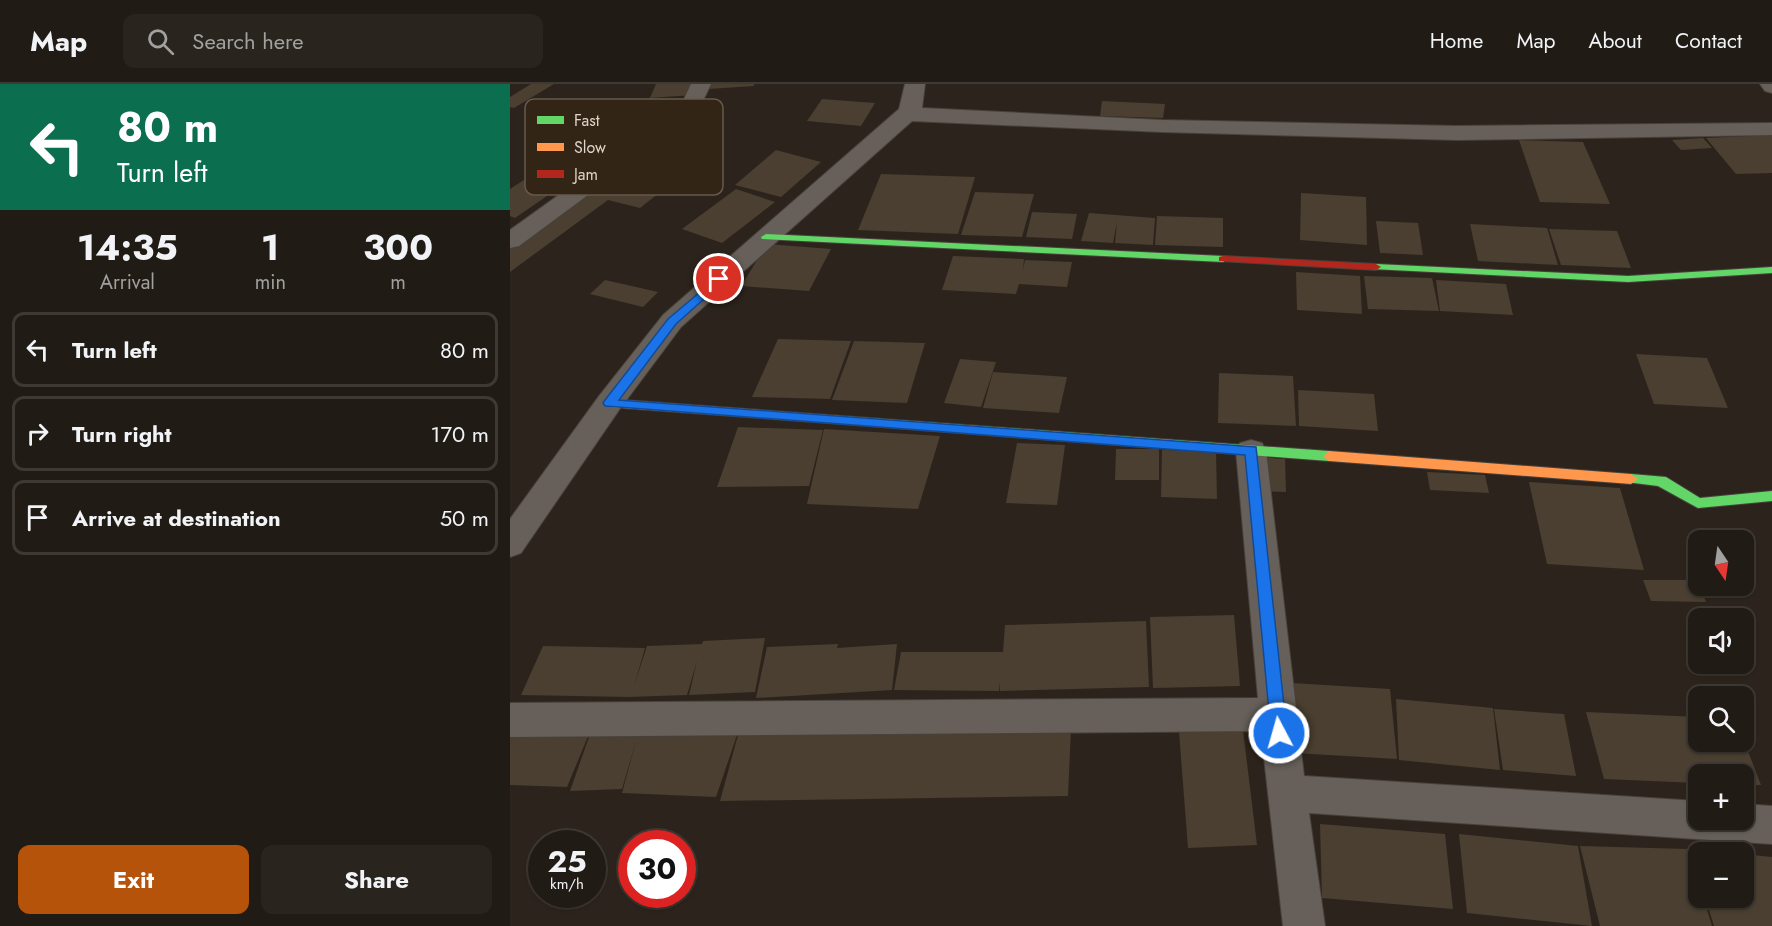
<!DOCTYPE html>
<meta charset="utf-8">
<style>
:root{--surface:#211b15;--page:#29241e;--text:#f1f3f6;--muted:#a2a1a0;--line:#3e3934;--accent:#b45309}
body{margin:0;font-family:Jost,sans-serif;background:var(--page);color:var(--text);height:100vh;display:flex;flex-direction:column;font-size:22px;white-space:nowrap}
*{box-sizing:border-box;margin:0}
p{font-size:20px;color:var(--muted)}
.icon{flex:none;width:33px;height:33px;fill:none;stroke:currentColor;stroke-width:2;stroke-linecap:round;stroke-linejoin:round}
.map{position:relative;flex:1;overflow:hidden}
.panel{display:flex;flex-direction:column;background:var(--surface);width:510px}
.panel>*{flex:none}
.guide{background:#0b6e4f;color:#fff;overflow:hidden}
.needle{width:39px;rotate:167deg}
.fabs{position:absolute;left:1178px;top:446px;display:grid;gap:12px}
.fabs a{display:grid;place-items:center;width:66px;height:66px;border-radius:12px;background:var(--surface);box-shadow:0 2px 4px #0004,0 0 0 2px var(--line);font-size:30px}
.speed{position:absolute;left:18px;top:746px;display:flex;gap:12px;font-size:30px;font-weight:700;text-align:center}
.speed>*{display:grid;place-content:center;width:78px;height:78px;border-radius:50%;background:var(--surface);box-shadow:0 2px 4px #0004,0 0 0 2px var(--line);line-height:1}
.speed small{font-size:15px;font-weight:400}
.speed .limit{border:9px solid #d22;background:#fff;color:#111}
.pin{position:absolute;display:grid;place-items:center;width:51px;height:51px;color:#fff;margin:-26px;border:3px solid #fff;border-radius:50%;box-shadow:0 2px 6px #0007}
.me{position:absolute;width:66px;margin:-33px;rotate:354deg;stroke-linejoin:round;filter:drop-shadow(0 0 4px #0008)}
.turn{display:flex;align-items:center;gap:21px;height:126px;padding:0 18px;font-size:27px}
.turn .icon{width:78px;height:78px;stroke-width:2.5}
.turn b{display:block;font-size:42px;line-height:51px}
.eta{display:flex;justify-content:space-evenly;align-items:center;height:102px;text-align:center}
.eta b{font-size:36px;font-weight:700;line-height:42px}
.button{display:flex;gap:12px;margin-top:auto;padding:12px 18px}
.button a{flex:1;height:69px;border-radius:12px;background:var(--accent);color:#fff;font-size:24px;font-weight:700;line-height:69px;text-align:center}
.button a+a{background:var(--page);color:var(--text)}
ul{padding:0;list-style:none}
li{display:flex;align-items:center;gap:18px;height:75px;margin:0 12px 9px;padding:0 6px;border:3px solid var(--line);border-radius:12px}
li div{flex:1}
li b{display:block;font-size:22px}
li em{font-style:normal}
header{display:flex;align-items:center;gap:36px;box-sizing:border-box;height:84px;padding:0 30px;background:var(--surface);border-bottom:2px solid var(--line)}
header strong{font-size:28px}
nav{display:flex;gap:33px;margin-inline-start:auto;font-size:21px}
.search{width:420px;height:54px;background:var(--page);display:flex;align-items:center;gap:15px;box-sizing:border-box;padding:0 21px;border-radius:12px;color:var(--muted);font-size:22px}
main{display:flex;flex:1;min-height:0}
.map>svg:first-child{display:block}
.building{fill:#4a3f30}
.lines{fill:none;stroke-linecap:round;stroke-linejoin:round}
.street-casing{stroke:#48423b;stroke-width:2}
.fast-casing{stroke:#48423b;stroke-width:2}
.slow-casing{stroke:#48423b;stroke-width:2}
.jam-casing{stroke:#48423b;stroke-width:2}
.street{fill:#67605a;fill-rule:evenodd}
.fast{fill:#63d668;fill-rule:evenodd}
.slow{fill:#ff974d;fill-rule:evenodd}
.jam{fill:#b3261e;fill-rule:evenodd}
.route{fill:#1a73e8;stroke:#114b97;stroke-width:1.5}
.key{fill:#332515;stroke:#665a4c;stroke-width:1.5}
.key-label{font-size:16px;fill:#ded5cb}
</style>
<header>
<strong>Map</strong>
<div class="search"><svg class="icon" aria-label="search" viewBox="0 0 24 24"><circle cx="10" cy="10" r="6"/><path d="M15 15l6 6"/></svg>Search here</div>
<nav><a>Home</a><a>Map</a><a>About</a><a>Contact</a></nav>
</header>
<main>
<section class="panel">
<div class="guide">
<div class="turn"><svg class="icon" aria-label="left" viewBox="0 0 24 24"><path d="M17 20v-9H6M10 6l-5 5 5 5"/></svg><div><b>80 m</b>Turn left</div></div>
</div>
<div class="eta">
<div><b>14:35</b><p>Arrival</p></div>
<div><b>1</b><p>min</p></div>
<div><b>300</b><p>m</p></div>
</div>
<ul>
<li><svg class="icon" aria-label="left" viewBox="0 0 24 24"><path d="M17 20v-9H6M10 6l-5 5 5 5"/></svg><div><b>Turn left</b></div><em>80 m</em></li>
<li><svg class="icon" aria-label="right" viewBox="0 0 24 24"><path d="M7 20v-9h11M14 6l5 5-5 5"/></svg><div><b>Turn right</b></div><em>170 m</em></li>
<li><svg class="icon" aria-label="arrive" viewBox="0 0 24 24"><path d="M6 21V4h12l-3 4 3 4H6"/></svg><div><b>Arrive at destination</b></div><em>50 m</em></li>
</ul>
<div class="button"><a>Exit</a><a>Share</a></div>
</section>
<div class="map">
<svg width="1262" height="842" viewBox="0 0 1262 842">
<rect width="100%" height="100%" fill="#2c241c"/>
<path class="building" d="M21,0H44L4,24L0,23V13Z
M146,0H187L183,11L140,14Z
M200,0H244V2L199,5Z
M140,14L170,22L138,44L115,39L136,46L104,67L73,58Z
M312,15L365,19L351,42L297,37Z
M592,17L655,20L653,34L590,32Z
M154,45L203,57L162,89L172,91L130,124L98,116L0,188V159Z
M1262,51V89L1226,90L1196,54Z
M1193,54L1202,64L1171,66L1162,56Z
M1009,56L1073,58L1100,120L1030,118Z
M266,66L311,78L271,113L225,101Z
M371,90L465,93L448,150L348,146Z
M20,92L53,101L5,134L0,132V105Z
M226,105L265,118L212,159L172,145Z
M465,108L524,110L512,153L451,151Z
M791,109L856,113L857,161L790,156Z
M522,128L567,130L562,155L516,153Z
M579,129L645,134L643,161L605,159L607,138L603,159L571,157Z
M647,132L713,134V163L645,161Z
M866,137L908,139L913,171L870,169Z
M960,140L1037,144L1048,181L968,177Z
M1039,145L1107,147L1121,184L1051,181Z
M257,160L321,165L299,207L231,202Z
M443,172L514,175L513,186L515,176L562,178L557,203L509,200L506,210L432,206Z
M786,188L850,192L852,230L787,226Z
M854,192L922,194L929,227L858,225Z
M95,196L148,208L133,223L80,210Z
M926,196L996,200L1003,231L930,227Z
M268,255L341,257L320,315L242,313Z
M344,257L415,259L397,319L322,316Z
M1126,270L1197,274L1218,324L1144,320Z
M450,275L486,278L471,323L434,319Z
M483,288L557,293L549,329L473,324Z
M709,289L783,292L786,342L708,339Z
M788,306L864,310L868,347L789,342Z
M228,343L313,346L299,402L207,403Z
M314,345L430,352L408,425L297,420Z
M507,359L555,361L547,421L496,419Z
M606,365H649V396H605Z
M652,366L706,367L707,415L651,413Z
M746,373L775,375L776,408L746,407Z
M917,388L975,391L979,409L920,406Z
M1019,398L1110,404L1134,486L1037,480Z
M1133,496H1187L1196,518L1141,517Z
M724,531L730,602L643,604L640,533Z
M636,537L639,603L490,607V598L489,607L384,606L391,568H493L495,541Z
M255,554L245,608L179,611L187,577L177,611L119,613L11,611L33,562L135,564L124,602L137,562L192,560L193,557Z
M328,560L327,564L387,560L382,606L246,614L257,563Z
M782,599L880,605L887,675L784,669Z
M886,615L983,624L990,686L889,676Z
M984,625L1054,630L1066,692L993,686Z
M1076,628L1188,633V657H1234L1251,701H1233V690H1188V699L1094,695Z
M561,644L558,712L210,717L228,651Z
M733,646L747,761L678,764L669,648Z
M0,647L79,650L57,703L0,701Z
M80,650L227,651L206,713L112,709L126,657L112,705L60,707Z
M810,740L935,750L943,825L812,814Z
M949,750L1068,762L1082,842L957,829Z
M1070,762L1177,765L1188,799V813H1193L1202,842H1090Z
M1233,770L1262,773V842H1204L1195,813H1233Z"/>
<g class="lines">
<defs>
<path id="street" d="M181,0H201L186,31L9,162L0,164V146L170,24Z
M395,0H415L412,24L652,36L947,42L1262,39V51L947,56L652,48L402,37L171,243L109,326L11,469L0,473V435L89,312L153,231L389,25Z
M1250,0H1262V9L1255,7Z
M741,356L752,359L756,367L794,692L1188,717V735H1233V720L1262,722V760L799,729L815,842H773L751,647L0,653V619L748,614L726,367L730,359Z"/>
<path id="fast" d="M256,150L713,172L718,175L713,178L252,155L251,153Z
M866,180L1118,192L1262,183V189L1118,198L862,185L861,183Z
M318,331L819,367L825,372L819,377L318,339L312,335Z
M1121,390L1156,393L1190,414L1262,407V417L1188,424L1148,402L1116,398L1114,395L1116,392Z"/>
<path id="slow" d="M99,315L318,331L324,335L318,339L99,323L93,319Z
M819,367L1121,390L1128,395L1121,400L819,377L813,372Z"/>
<path id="jam" d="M713,172L866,180L871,183L866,186L709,177V173Z"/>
</defs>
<use href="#street" class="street-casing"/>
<use href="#fast" class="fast-casing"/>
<use href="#slow" class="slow-casing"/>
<use href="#jam" class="jam-casing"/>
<use href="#street" class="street"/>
<use href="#fast" class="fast"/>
<use href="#slow" class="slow"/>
<use href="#jam" class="jam"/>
</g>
<path class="route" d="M209,192L213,193V198L166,240L109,316L746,363L777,649L775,655L769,657L764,655L761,649L735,371L95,322L93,319L95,316L158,235Z"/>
<rect x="15" y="15" width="198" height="96" rx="9" class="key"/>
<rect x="27" y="32" width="27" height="8" fill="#63d668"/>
<rect x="27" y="59" width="27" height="8" fill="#ff974d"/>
<rect x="27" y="86" width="27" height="8" fill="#b3261e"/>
<g class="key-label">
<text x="64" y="42">Fast</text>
<text x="64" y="69">Slow</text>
<text x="64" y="96">Jam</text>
</g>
</svg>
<div class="fabs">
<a><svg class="needle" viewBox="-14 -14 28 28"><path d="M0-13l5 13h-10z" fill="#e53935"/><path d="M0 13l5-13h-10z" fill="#a2a1a0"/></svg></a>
<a><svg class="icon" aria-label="sound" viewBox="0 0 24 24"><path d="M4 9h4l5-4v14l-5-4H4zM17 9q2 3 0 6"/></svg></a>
<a><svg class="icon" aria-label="search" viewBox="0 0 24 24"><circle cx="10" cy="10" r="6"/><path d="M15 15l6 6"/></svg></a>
<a>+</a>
<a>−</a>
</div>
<div class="speed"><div>25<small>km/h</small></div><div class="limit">30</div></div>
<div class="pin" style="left:209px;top:195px;background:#d93025"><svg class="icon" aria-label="arrive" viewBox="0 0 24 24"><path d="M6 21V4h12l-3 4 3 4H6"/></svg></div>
<svg class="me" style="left:769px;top:649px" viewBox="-20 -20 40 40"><circle r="17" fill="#1a73e8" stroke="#fff" stroke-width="3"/><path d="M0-11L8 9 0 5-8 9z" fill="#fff"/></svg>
</div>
</main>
